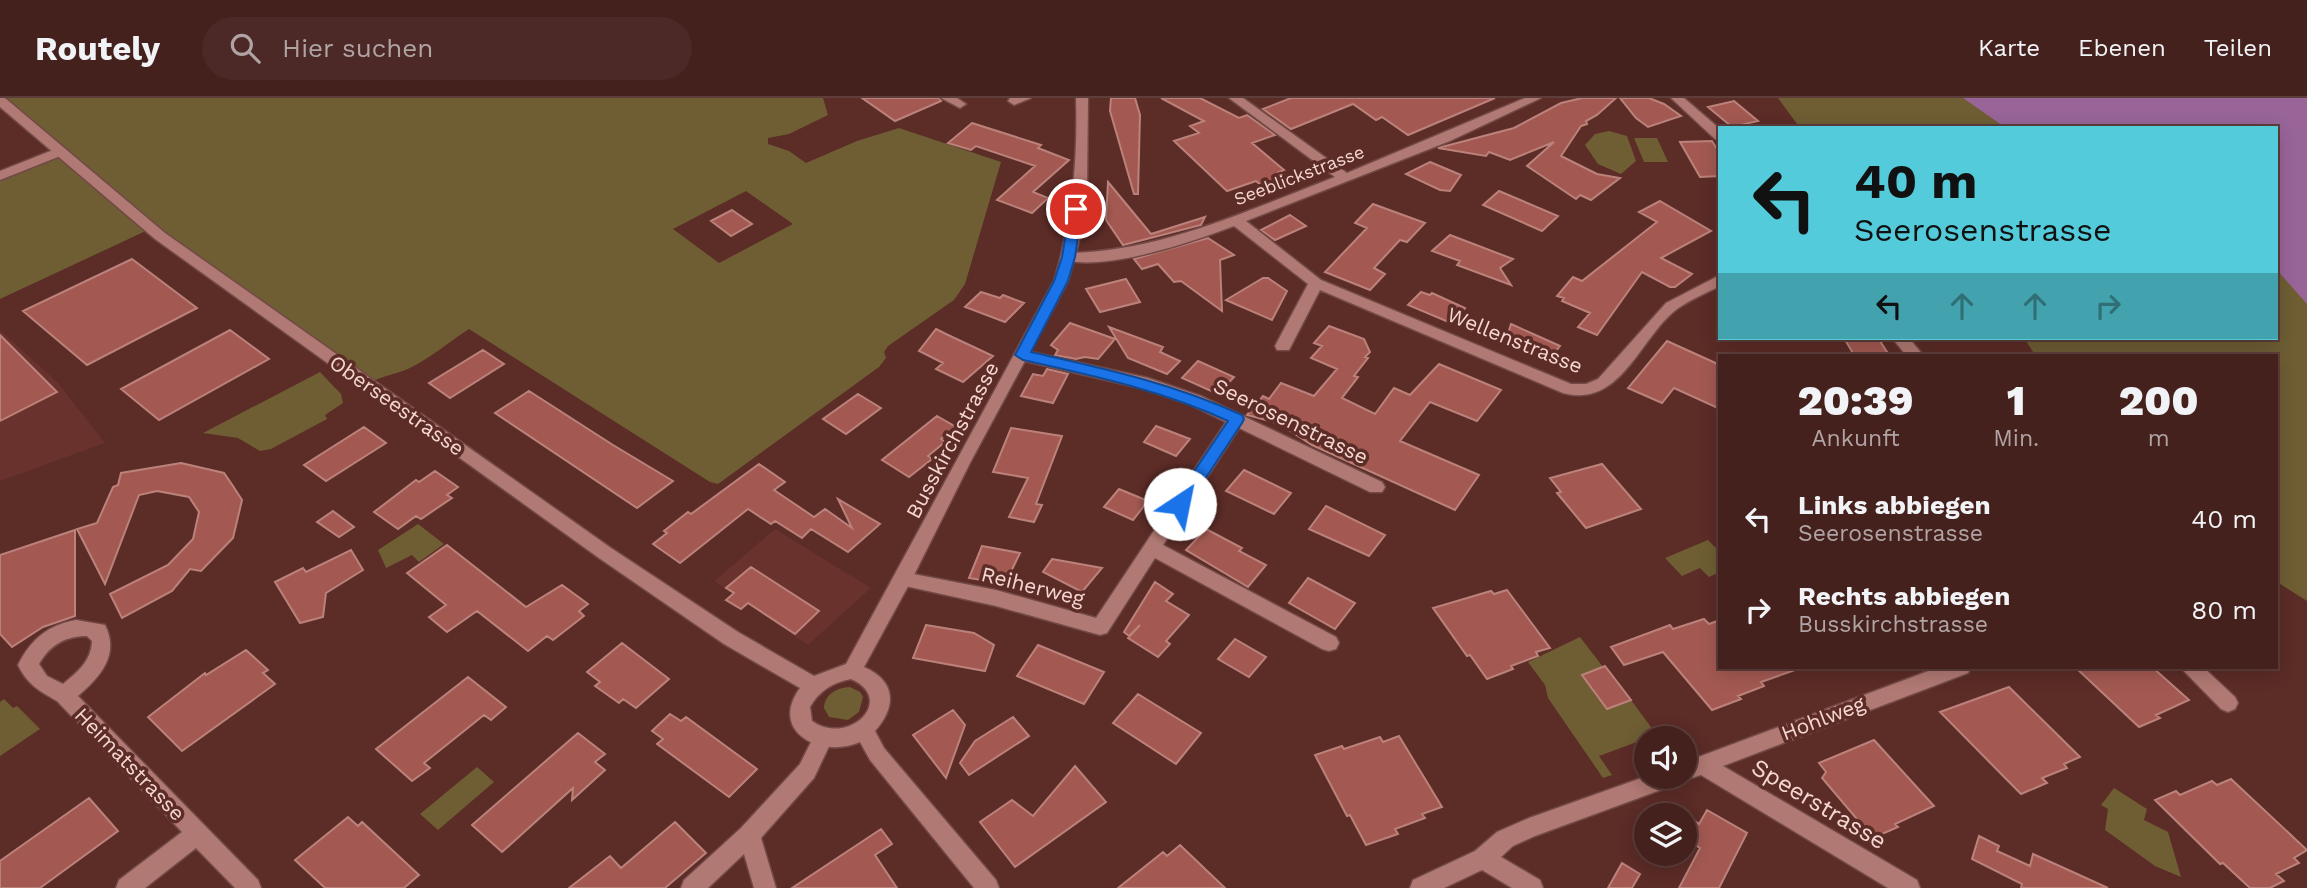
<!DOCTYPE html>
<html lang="de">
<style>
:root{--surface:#45211d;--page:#4c2926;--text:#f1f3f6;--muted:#b0a3a4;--line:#5d3e3b}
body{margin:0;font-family:"Work Sans",sans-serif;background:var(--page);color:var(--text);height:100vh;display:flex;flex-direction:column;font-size:26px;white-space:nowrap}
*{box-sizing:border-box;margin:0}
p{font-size:23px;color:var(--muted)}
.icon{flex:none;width:38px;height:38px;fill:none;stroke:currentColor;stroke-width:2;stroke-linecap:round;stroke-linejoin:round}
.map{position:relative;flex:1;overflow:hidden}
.sheet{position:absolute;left:1718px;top:256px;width:560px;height:315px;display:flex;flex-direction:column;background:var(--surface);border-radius:0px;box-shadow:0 4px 18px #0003,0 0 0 2px var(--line)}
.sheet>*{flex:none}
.banner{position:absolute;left:1718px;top:28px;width:560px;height:214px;border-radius:0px;box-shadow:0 4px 18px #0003,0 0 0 2px var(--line);background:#53cbda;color:#111;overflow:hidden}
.tools{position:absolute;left:1634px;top:628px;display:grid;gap:14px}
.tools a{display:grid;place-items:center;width:63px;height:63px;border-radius:50%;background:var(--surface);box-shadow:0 4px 18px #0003,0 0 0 2px var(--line);font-size:35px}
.pin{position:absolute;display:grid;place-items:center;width:60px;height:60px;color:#fff;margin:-30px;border:4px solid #fff;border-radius:50%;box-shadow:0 2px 7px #0007}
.me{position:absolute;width:77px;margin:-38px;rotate:34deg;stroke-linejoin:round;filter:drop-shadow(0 0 5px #0008)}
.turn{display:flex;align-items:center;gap:24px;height:147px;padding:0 21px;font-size:32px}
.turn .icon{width:91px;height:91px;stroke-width:2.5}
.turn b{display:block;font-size:49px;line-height:60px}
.lanes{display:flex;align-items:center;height:66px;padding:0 21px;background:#0003;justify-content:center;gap:35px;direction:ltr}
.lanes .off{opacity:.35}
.eta{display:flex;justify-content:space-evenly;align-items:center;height:119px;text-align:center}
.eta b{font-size:42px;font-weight:800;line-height:49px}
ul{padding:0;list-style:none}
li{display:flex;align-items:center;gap:21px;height:91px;padding:0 21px}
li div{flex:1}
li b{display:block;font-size:26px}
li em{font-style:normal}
header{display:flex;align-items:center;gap:42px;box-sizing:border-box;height:98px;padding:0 35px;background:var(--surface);border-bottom:2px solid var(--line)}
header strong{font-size:33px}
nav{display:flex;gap:38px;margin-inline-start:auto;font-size:24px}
.search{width:490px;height:63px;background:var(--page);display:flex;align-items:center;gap:18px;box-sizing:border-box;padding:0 24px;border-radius:38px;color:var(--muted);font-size:26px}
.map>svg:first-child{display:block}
.built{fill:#6a322d}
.green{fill:#6f5e34;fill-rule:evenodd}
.water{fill:#996599}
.building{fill:#a35952;stroke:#bb827b;stroke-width:2}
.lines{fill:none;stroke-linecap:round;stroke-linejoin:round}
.minor-casing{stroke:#724946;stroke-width:3}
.tertiary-casing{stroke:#724946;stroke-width:3}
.minor{fill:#b17973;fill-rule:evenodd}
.tertiary{fill:#b17973;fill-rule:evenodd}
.route{fill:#1a73e8;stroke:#114b97;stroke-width:2}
.labels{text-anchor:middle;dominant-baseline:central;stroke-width:7;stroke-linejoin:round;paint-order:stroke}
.far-street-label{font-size:18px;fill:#f6d6d2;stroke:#5c2c27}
.street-label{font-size:21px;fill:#f6d6d2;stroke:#5c2c27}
.near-street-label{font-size:24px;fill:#f6d6d2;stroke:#5c2c27}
</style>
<header>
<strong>Routely</strong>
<div class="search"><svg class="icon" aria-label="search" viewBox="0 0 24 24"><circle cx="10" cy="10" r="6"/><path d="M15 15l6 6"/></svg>Hier suchen</div>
<nav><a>Karte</a><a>Ebenen</a><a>Teilen</a></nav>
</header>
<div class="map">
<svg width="2307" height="790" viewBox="0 0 2307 790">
<rect width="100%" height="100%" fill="#5c2c27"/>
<path class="built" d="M0,232L58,285L105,345L0,383Z
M775,431L871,490L808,547L714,483Z"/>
<path class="green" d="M0,0H823L828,17L789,36L768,40V46L789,53L806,65L857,43L899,30L1001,64L965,186L954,202L888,248L884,254L886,260L879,269L718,386L710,384L469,231C447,245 423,267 397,275C386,278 378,280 367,286L150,131L0,201V77L58,54ZM746,93L793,126L719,165L673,131Z
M1778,0H2155L2207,30H1800Z
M1609,33L1627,38L1636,63L1621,76L1598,66L1585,47L1595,36Z
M1634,40H1657L1668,64H1644Z
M2277,70L2307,87V503L2277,484V257H2035L2024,240H2277Z
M320,274L341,296L343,305L325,317L327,321L271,351L260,353L238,340L203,335Z
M418,426L444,446L419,464L412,457L386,470L378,452Z
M1708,442L1720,454V474L1709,479L1700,470L1682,478L1665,460Z
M1580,539L1603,569L1582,577L1608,610L1631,602L1659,640H1647V647L1642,642L1599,658L1612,677L1603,680L1548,600L1545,587L1528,564Z
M850,589L860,594L863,599L859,614L848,622L829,619L824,610C825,596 836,590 850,589Z
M4,601L13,610L17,608L40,631L0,658V604Z
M477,669L494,684L438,732L420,716Z
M2114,690L2147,711L2144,722L2168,734L2181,779L2155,768L2105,732L2108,711L2101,707Z"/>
<path class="water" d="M1963,0H2307V206L2277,172V30H2006Z"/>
<path class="building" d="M862,0H939L941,3L895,23Z
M1111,0H1135L1140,17L1138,96H1134L1110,13Z
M1161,0H1200L1239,20L1247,17L1275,37L1252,45L1284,72L1279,74L1287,80L1263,89L1256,83L1227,93L1174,43L1199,35L1190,28L1204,23Z
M1291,0H1495L1408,37L1382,19L1376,22L1353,6L1291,31L1263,11Z
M1582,0H1616L1597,17L1586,23L1587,26L1581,28L1561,58L1597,76L1620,80L1591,102L1580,97L1576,101L1527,68L1554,44L1510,62L1489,54L1486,58L1438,50L1514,30L1561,5Z
M1620,0H1649L1664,6L1681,18L1648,29L1636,20Z
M1734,3L1758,23L1732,29L1708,9Z
M972,25L1041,47L1038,50L1069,62L1033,94L1048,100L1032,115L997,102L1035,68L976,48L971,52L948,45Z
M1712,43L1720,56V78L1700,79L1680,44Z
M1430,64L1461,77L1450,93L1440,92L1406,76Z
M1108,84L1151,136L1205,119L1201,127L1123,147L1106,122Z
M1499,93L1558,118L1542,133L1483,107Z
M1660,103L1711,133L1661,160L1692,176L1675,189H1670L1642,174L1597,237L1578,229L1590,215L1562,203L1564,200L1557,198L1573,179L1582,183L1657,124L1639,114Z
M1373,106L1425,125L1407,144L1400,142L1374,170L1385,176L1370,192L1325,174L1367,130L1355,125Z
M732,112L752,126L731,138L711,123Z
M1290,117L1306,128L1275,142L1261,132Z
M1450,137L1513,161L1500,170L1511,187L1457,167L1460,163L1432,153Z
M1208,140L1234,157L1220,162L1222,213L1181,183L1174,184L1158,166L1142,171L1134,161Z
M132,161L197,210L87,267L23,213Z
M1263,180H1268L1287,193L1272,222L1226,202Z
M1126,181L1140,204L1100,214L1086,191Z
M981,194L1000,200L1003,197L1024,205L1005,224L965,209Z
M1421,194L1430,197L1432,195L1465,210L1451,225L1408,207Z
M1070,225L1115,241L1098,261L1085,259L1076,261L1055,257L1058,252L1051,247Z
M1511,226L1560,248L1548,263L1505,245Z
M1329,228L1364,241L1370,254L1365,259L1368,260L1354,278L1358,279L1342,300L1375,316L1394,290L1410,297L1439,266L1501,292L1477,323L1430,304L1400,343L1479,377L1455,412L1312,347L1284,329L1288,328L1247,317L1263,298L1269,301L1281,285L1314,298L1337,271L1311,260L1322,248L1314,245Z
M1109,229L1163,249L1160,254L1180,263L1167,276L1128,260Z
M936,231L946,236L993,258L963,284L936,271L943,265L919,253Z
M230,232L269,261L159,322L121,291Z
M0,237L57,294L0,323Z
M1844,240H1878L1889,257H1854Z
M1667,243L1720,267V311L1674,290L1662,305L1628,290Z
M483,252L504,266L450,300L429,285Z
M1198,263L1234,279L1218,296L1182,280Z
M1047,271L1068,276L1053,305L1021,298L1033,276L1043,278Z
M529,293L613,347L673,383L637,410L495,315Z
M858,296L881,310L846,336L823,321Z
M937,318L956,329L941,341L945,344L928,358L932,361L909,379L882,362Z
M1156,328L1190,341L1176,358L1144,344Z
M364,329L386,345L326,383L304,367Z
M1011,330L1062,338L1036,406L1042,407L1034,424L1009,419L1028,380L993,374Z
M181,365L224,375L233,388L242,402L233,440L201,473L190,471L172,493L122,520L110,496L168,467L193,441L199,414L189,399L157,393L139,397L105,486L77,431L97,425L113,389L118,387L121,375Z
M759,366L785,384L774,392L814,419L825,411L852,430L838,401L880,426L848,454L811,431L802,440L775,423L771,426L748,411L680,465L653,446L667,435L664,433L688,414L691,416Z
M1602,366L1641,411L1586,430L1557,395L1561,394L1550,380Z
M1244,372L1291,395L1274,416L1226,393Z
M435,373L458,389L447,397L452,400L421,421L416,418L398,431L374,414L412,385L416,382L419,384Z
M1119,391L1148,403L1133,422L1104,409Z
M1326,408L1385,437L1369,458L1309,431Z
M333,413L354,429L339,439L317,424Z
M1206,431L1242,450L1239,453L1266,467L1248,489L1186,452Z
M75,432V518L43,529L12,549L0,536V457Z
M447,447L526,509L562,487L588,506L579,513L584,518L553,542L547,538L528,553L477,513L447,534L429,519L446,507L407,475Z
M982,448L1020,455L1005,486L969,480Z
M351,452L363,472L326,495L323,519L300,525L275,484L303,470L306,474Z
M1052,461L1102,470L1082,494L1043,474Z
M751,469L819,513L795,536L748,505L741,511L726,502L734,495L726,490Z
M1308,480L1355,505L1335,531L1289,505Z
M1155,484L1173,496L1166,503L1189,517L1166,543L1170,546L1158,559L1128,540L1140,527L1129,538L1124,534Z
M1507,492L1550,550L1536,554L1538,558L1511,568L1513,571L1487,581L1470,557L1467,558L1433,510L1491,493L1494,496Z
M1704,521L1709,526L1720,522V569H1797L1798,571L1761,584L1764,588L1738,598L1741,601L1712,612L1663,554L1624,567L1611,549L1670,527L1673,531Z
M926,527L974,535L994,547L985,573L913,560Z
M1235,541L1266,559L1249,579L1218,561Z
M622,545L669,581L636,610L623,601L619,605L595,588L600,584L587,574Z
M1038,547L1104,574L1084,606L1017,578Z
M246,552L268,572L263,575L275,586L182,653L148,619L205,575L206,577Z
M1605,568L1631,602L1607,611L1582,577Z
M2075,569H2152L2189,602L2156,617L2160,620L2139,629Z
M468,579L506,609L491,622L484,617L424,665L430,670L412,683L376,651Z
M2009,589L2080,659L2064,666L2067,670L2042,680L2047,685L2021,696L1940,614Z
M1138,596L1201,635L1176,666L1113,625Z
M953,612L965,627L946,680L913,637Z
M670,616L681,623L686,619L757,671L729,699L657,646L663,641L652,633Z
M1013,619L1029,638L969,677L960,665L975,643Z
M578,635L605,656L595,664L605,672L572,702L573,690L502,754L472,727Z
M1399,638L1442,709L1422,716L1425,720L1395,731L1398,736L1366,747L1350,717L1347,718L1315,657L1342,648L1344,651L1380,639L1383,644Z
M1874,642L1934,708L1895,726L1898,729L1873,740L1822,680L1826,674L1819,665Z
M1075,668L1106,704L1015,769L980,724L1012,702L1033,718Z
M2231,681L2307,752L2294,760L2299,765L2276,776L2284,783L2270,790H2250L2223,765L2220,766L2155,702L2176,693L2180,697L2212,683L2217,687Z
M89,700L118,733L40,790H0V763Z
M1707,712L1747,735L1719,790H1679L1700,750L1685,741L1695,723L1699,726Z
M348,719L358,728L362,724L419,777L404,790H325L295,762Z
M675,724L706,755L665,790H569L610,758L621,770Z
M881,731L892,746L875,757L897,790H792Z
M1979,738L1999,748L1997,753L2030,768L2033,756L2108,790H2021L2022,786L1972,761Z
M1180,747L1225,790H1118L1163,754L1167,758Z
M1622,765L1640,776L1632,790H1608Z"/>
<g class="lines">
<defs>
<path id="minor" d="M941,0H957L966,6L960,10Z
M1010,0H1031L1014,7L1008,3Z
M1229,0H1243L1347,75L1525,0H1541L1450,43L1246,123L1321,182L1571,286H1586L1598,281L1666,205L1720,177V188C1706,195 1690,202 1677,211C1640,239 1621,311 1563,295L1320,192L1289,252H1277L1275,248L1308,186L1234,128C1191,144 1109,173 1064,162L1062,159L1064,156L1069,155C1163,153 1248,112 1335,79Z
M1671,0H1684L1720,31V42L1715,41Z
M58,50L63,51V57L0,82V73Z
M1892,240H1909L1923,257H1906Z
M1022,252L1148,280L1201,298L1382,384L1385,389L1382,394H1370L1239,330L1163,447L1336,539L1339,545L1336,551L1329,553L1322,551L1155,460L1107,535L1100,537L996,508L896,486L894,481L896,476L903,474L996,492L1096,520L1226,324L1189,306L1145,291L1016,261L1014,257Z
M76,522L105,527C120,557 100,579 78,598L258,782L261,790H235L196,750L145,790H116L119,782L182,734L57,603C39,593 27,586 18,567C31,541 48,527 76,522ZM87,538L92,543C91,564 77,574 63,586L47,578L39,566C50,547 65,538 87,538Z
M1939,569H1971L1968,575L1723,668L1917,782L1920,790H1888L1701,677L1685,682L1680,680L1677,686L1535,738L1513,748L1501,759L1540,782L1543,790H1512L1482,772L1444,790H1410L1413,782L1475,753L1497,734L1529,720L1647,678L1685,679V664Z
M2180,569H2203L2235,599L2238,605L2235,611L2228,614L2221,611Z
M823,631L830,634L833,640L814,680L761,740L776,790H754L744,756L708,790H681L684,782L741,730L800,666L816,634Z"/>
<path id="tertiary" d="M0,0H5L165,135L611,450L738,534L814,578L846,566L1054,183C1072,123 1078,63 1076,0H1088L1087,93L1080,139L1068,183L970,365L912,481L864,569C896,583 897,608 875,633L884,650L996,782L999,790H974L870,662L860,644C821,661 768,634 800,590L724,546L599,460L155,141L0,9ZM851,581C897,601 849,649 812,623L810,609C819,593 833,584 851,581Z"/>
</defs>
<use href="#minor" class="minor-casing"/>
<use href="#tertiary" class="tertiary-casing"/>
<use href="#minor" class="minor"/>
<use href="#tertiary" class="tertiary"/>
</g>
<path class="route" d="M1076,108L1082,111L1075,159L1068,183L1031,254C1106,271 1172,285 1242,317L1244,321L1242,325L1186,410L1180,412L1172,406L1228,323C1162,292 1093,278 1023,262L1015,257L1054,183L1062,159L1070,111Z"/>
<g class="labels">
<g class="far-street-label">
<text transform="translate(1299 77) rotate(-21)">Seeblickstrasse</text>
</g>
<g class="street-label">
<text transform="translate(1515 242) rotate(22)">Wellenstrasse</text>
<text transform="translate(397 307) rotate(35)">Oberseestrasse</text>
<text transform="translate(1291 323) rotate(26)">Seerosenstrasse</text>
<text transform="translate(952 342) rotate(-62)">Busskirchstrasse</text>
<text transform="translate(1033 488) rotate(14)">Reiherweg</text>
<text transform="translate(1823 620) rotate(-21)">Hohlweg</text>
<text transform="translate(130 666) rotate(46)">Heimatstrasse</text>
</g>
<g class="near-street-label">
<text transform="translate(1819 706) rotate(31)">Speerstrasse</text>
</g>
</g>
</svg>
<div class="tools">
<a><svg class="icon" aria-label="sound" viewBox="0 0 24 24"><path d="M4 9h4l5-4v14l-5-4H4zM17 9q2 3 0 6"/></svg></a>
<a><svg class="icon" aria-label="layers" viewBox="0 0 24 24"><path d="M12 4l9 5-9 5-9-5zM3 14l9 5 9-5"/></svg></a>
</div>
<div class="pin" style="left:1076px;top:111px;background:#d93025"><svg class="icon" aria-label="arrive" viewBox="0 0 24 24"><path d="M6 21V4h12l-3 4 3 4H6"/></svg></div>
<svg class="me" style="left:1180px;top:406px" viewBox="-20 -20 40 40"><circle r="19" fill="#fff"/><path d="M0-13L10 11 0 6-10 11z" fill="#1a73e8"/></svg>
<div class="banner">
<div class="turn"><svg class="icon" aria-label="left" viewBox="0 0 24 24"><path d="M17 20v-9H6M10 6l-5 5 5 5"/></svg><div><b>40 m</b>Seerosenstrasse</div></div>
<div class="lanes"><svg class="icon" aria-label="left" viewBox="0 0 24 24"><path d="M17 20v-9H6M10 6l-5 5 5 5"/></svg><svg class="icon off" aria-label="ahead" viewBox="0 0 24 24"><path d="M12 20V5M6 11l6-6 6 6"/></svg><svg class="icon off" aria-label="ahead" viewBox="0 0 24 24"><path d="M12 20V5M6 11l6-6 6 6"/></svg><svg class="icon off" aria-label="right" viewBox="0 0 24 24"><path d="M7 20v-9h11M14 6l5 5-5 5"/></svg></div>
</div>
<section class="sheet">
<div class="eta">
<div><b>20:39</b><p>Ankunft</p></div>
<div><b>1</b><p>Min.</p></div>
<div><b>200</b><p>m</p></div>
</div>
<ul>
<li><svg class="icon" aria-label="left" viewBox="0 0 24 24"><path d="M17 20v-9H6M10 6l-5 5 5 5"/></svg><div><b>Links abbiegen</b><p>Seerosenstrasse</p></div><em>40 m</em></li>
<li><svg class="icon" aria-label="right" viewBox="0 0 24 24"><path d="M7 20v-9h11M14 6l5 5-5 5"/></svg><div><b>Rechts abbiegen</b><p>Busskirchstrasse</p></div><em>80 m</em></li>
</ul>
</section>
</div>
